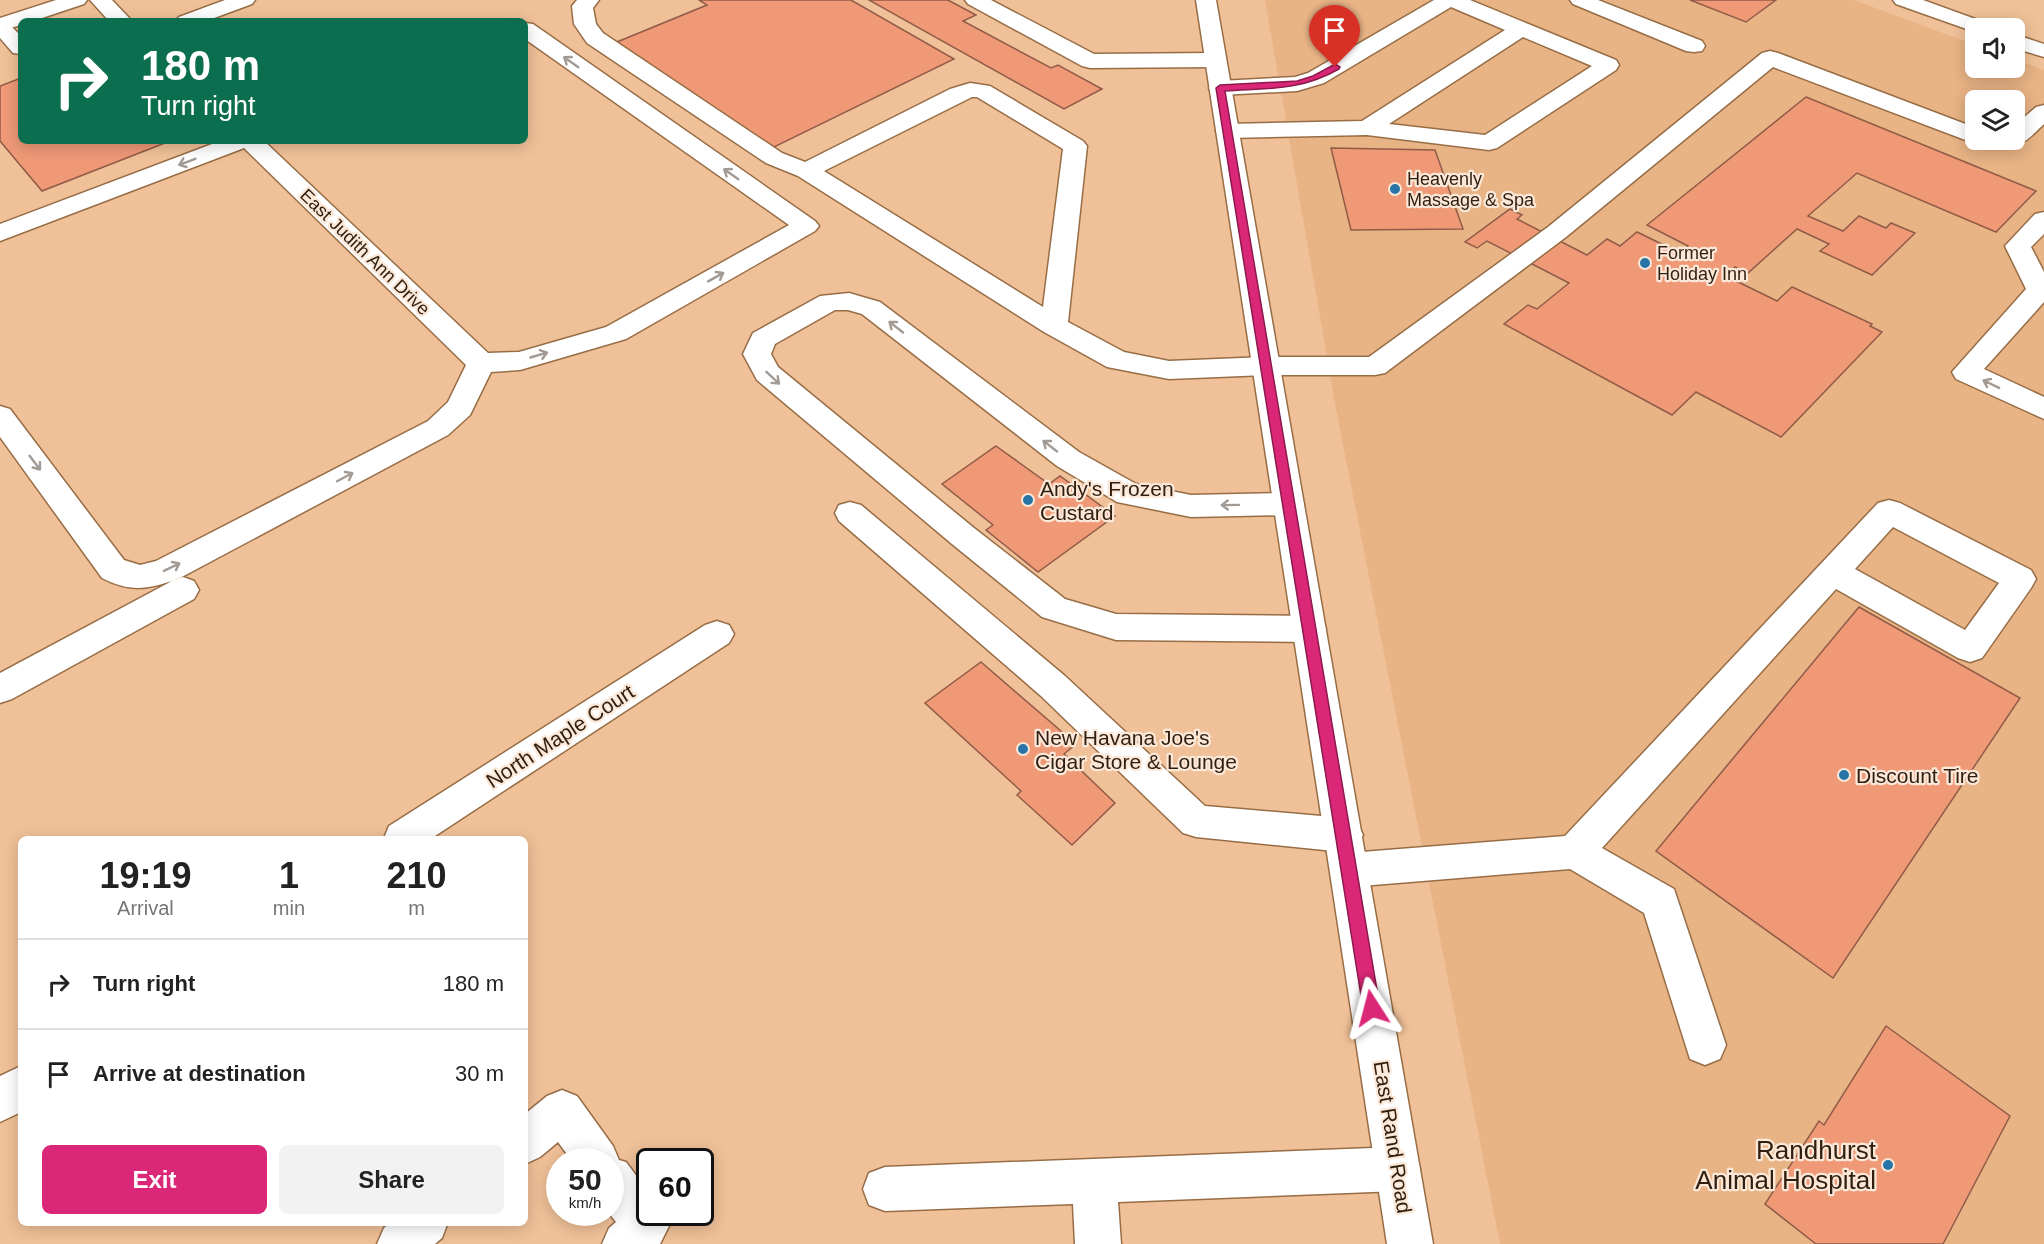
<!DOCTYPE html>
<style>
:root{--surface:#fff;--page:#f2f2f2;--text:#222;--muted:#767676;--line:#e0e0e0;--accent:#db2777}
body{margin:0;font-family:Arial,sans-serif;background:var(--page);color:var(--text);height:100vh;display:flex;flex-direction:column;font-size:22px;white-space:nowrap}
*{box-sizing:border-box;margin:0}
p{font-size:20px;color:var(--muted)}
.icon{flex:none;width:33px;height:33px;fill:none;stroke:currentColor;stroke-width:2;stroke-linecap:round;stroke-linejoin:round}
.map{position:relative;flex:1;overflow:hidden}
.sheet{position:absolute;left:18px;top:836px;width:510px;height:390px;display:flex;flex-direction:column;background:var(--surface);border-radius:9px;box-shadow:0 3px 15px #0003}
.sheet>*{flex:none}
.hud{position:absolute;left:18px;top:18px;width:510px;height:126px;border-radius:9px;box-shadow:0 3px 15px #0003;background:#0b6e4f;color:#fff;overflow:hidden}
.buttons{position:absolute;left:1965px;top:18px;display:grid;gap:12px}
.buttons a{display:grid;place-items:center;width:60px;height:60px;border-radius:9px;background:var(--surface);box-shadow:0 3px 15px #0003;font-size:30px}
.speed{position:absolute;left:546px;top:1148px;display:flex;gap:12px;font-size:30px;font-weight:700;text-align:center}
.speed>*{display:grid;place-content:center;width:78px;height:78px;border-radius:50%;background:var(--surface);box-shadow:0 3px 15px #0003;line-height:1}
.speed small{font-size:15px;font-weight:400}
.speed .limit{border:3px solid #111;border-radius:9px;background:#fff;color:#111}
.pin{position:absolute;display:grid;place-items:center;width:51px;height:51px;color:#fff;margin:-62px -26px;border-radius:50% 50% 50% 0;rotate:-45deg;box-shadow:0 0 6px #0007}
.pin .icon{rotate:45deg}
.me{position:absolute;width:66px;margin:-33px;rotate:351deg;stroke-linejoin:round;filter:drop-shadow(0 0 4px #0008)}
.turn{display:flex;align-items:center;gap:21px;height:126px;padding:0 24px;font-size:27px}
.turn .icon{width:78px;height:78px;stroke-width:2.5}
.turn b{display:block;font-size:42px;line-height:51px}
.eta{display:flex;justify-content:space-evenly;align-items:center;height:102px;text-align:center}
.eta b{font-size:36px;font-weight:700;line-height:42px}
.action{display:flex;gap:12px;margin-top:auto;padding:12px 24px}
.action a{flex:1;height:69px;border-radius:9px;background:var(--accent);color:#fff;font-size:24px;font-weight:700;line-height:69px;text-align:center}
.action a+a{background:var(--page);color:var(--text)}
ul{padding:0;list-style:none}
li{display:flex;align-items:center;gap:18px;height:90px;padding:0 24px;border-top:2px solid var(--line)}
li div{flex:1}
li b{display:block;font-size:22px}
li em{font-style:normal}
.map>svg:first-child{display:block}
.built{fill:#e8b385;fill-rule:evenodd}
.building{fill:#ef9977;stroke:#915c47;stroke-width:1.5}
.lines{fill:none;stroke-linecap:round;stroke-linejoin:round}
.minor-casing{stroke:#976d46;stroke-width:3}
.major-casing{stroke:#976d46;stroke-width:3}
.minor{fill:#fff;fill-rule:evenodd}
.major{fill:#fff;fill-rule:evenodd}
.oneway{stroke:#a29a93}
.route{fill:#db2777;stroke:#8e194d;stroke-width:1.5}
.poi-dot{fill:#2774a6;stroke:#fce8d8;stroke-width:2}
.labels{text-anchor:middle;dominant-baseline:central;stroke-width:4.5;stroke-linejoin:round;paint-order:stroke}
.far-poi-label{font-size:18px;fill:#301e0e;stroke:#fce8d8;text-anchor:start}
.far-street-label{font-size:18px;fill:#301e0e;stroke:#fce8d8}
.poi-label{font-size:21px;fill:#301e0e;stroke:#fce8d8;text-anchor:start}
.street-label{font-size:21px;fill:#301e0e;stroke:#fce8d8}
.near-poi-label{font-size:26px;fill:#301e0e;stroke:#fce8d8;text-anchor:end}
</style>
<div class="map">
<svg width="2044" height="1244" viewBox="0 0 2044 1244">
<rect width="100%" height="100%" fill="#f0c198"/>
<path class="built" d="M1265,0H1854L1975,45L1976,68H2014L2015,59L2044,70V1244H1500L1336,409ZM1976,100H2014V140H1976Z"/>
<path class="building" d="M699,0H851L954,59L768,150L612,44L707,5Z
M869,0H948L976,15L963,21L1051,68L1058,65L1102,89L1064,109Z
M1690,0H1776L1746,22Z
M21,78V141H170L42,191L0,141V86Z
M1806,97L2036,191L1996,232L1857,173L1808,216L1843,231L1859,216L1886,228L1891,223L1915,233L1872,275L1820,251L1829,244L1797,229L1748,273L1735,267L1726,276L1777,301L1792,287L1872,324L1870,326L1882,332L1781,437L1696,392L1672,415L1504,324L1528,305L1537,309L1569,283L1487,241L1477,248L1465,242L1510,209L1522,215L1517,219L1587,255L1607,239L1620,246L1637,232L1680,253L1688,246L1647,225Z
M1331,148L1435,150L1463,229L1351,230Z
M996,446L1049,484L1060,476L1115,516L1038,572L986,530L993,525L942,484Z
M1859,607L2020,698L1833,978L1656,851Z
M981,662L1076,744L1064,754L1115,803L1072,845L1017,795L1021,791L925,703Z
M1886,1026L2010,1116L1943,1244H1816L1765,1204L1819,1121L1824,1125Z"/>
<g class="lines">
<defs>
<path id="minor" d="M90,0H112L132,21H109Z
M225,0H255L252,4L206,21H175L179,17Z
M577,0H599L593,8L596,24L603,33L782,153L805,162L950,89L970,83L990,86L1083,141L1087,146L1068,322L1124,352L1169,361L1266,357H1369L1548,227L1762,53L1770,51L1778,53L1976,128V140H1985L1976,143L1968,141L1773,67L1566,237L1385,373L1375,375H1266L1169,379L1107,367L1044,332L798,176L766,163L587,43L574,24L572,6ZM972,97H977L1063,149L1043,307L824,171Z
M965,0H991L1094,54L1215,53L1223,55L1226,60L1223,65L1215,67L1090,68L1082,66L968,4Z
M1434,0H1470L1616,60L1619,65L1616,70L1497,148L1489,150L1367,135L1228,138L1220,136L1216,131L1220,126L1228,124L1362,121L1505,30L1451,7L1324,83L1297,91L1220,95L1212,93L1209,88L1212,83L1220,81L1295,77L1308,73ZM1523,37L1592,66L1485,135L1389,124Z
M1570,0H1598L1702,41L1705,46L1702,51L1694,52L1686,51L1573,4Z
M0,20L7,22L21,36V54L13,53L0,38Z
M525,23L533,24L815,221L819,226L815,231L626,339L520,370L491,372L470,415L448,435L178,579C148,589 131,593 102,578L0,437V406L10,409L124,560L140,565L156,561L428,421L448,402L466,365L244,148L0,241V224L220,141H264L488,353L519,352L606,327L789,225L525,39Z
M2044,105V124C2032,135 2023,148 2006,144L2003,140H2014V126L2036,107Z
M2044,212V234L2031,247L2044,272V302L1984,369L2044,397V419L1956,379L1952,372L2026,289L2005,246L2035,214Z
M849,293L880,302L1079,452L1136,484L1191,495L1289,493L1300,496L1304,504L1300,512L1289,515L1191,517L1117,502L1057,466L862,314L848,310H835L775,344L771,354L778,367L974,528L1065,599L1116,614L1309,616L1321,620L1326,629L1321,638L1309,642L1116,640L1042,617L952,544L757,380L743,354L753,333L820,296Z
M1889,500L1900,503L2031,570L2036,579L2031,588L1982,658L1970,662L1958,658L1836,589L1602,848L1674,889L1726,1045L1720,1059L1705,1065L1690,1059L1644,913L1570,869L1349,887L1336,882L1330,870L1336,858L1349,853L1565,836L1878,503ZM1893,527L1999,583L1965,630L1855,569Z
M850,502L861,505L1065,676L1205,806L1344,818L1357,823L1363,835L1357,847L1344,852L1196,837L1183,833L1041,696L839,521L835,513L839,505Z
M183,577L194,581L199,590L194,599L12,699L0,703V673L172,581Z
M717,621L729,625L734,634L729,643L432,838H384L389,826L705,625Z
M21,1066V1112L0,1122V1076Z
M562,1090L577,1096L613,1146L619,1160L626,1162L650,1194V1212H663L669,1226L660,1244H602L609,1228L616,1222L608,1212H610V1161H572L558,1142L540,1157L525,1164V1114L547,1096Z
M1398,1147L1414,1153L1420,1169L1414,1185L1398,1191L1118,1202L1121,1244H1075L1073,1204L885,1211L869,1205L863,1189L869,1173L885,1167Z
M391,1222H448L442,1238L435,1244H377L384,1228Z"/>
<path id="major" d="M56,0H87L84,4L33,21H21V25L0,31V18Z
M1196,0H1216L1433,1244H1387Z
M1893,0H1923L1989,24L1993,28H1976L1975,32L1896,4Z
M2014,34L2044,44V57L2014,48Z"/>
</defs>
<use href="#minor" class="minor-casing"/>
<use href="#major" class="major-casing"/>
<use href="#minor" class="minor"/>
<use href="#major" class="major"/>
</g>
<defs><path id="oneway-shaft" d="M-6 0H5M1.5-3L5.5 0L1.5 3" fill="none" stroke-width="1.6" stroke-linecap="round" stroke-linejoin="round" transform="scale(1.5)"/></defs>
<g class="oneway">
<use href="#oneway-shaft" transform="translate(571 62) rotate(-145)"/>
<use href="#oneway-shaft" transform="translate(187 162) rotate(159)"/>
<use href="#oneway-shaft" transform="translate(731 174) rotate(-145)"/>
<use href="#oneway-shaft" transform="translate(716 277) rotate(-29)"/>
<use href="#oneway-shaft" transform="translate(896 327) rotate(-142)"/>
<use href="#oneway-shaft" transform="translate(539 355) rotate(-16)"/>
<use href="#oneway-shaft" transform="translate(773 378) rotate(43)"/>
<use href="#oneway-shaft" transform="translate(1991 384) rotate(-154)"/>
<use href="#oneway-shaft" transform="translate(1050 446) rotate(-142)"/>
<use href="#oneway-shaft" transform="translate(35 463) rotate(53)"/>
<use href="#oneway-shaft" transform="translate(345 477) rotate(-28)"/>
<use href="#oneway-shaft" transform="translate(1230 505) rotate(179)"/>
<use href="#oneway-shaft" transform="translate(172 567) rotate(-26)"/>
</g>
<path class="route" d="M1335,64L1340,67L1339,69C1300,91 1269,88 1225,91L1380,1008L1378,1013L1372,1016L1366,1013L1363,1008L1216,88L1220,85L1297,81L1313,76Z"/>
<g class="poi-dot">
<circle cx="1395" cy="189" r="6"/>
<circle cx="1645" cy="263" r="6"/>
<circle cx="1028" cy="500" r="6"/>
<circle cx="1023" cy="749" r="6"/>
<circle cx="1844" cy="775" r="6"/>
<circle cx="1888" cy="1165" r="6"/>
</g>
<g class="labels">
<g class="far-poi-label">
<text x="1407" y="179">Heavenly<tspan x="1407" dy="21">Massage &amp; Spa</tspan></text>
<text x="1657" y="253">Former<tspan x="1657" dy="21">Holiday Inn</tspan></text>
</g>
<g class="far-street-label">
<text transform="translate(365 252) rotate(44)">East Judith Ann Drive</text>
</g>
<g class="poi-label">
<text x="1040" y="488">Andy's Frozen<tspan x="1040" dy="24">Custard</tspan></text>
<text x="1035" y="737">New Havana Joe's<tspan x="1035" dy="24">Cigar Store &amp; Lounge</tspan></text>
<text x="1856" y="775">Discount Tire</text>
</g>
<g class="street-label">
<text transform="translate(560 736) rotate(-33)">North Maple Court</text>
<text transform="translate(1393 1137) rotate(81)">East Rand Road</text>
</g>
<g class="near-poi-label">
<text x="1876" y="1150">Randhurst<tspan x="1876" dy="30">Animal Hospital</tspan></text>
</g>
</g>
</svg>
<div class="buttons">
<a><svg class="icon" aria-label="sound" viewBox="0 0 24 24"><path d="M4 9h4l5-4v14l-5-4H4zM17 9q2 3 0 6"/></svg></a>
<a><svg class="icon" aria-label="layers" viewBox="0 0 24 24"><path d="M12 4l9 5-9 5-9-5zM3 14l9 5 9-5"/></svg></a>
</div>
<div class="speed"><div>50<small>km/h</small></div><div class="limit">60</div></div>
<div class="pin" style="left:1335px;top:67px;background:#d93025"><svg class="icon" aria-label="arrive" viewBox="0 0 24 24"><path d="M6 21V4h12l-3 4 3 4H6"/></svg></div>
<svg class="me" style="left:1372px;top:1008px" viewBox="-20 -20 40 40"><path d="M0-17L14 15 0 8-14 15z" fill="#db2777" stroke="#fff" stroke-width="4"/></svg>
<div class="hud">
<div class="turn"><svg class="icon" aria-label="right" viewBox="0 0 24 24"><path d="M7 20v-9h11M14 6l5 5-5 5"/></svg><div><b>180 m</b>Turn right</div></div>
</div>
<section class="sheet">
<div class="eta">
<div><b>19:19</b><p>Arrival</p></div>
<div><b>1</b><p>min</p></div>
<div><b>210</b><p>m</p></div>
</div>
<ul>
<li><svg class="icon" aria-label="right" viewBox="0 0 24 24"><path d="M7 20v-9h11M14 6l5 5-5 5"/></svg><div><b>Turn right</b></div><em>180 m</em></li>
<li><svg class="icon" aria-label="arrive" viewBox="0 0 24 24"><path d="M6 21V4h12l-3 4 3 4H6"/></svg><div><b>Arrive at destination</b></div><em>30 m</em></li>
</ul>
<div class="action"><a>Exit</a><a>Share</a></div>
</section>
</div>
